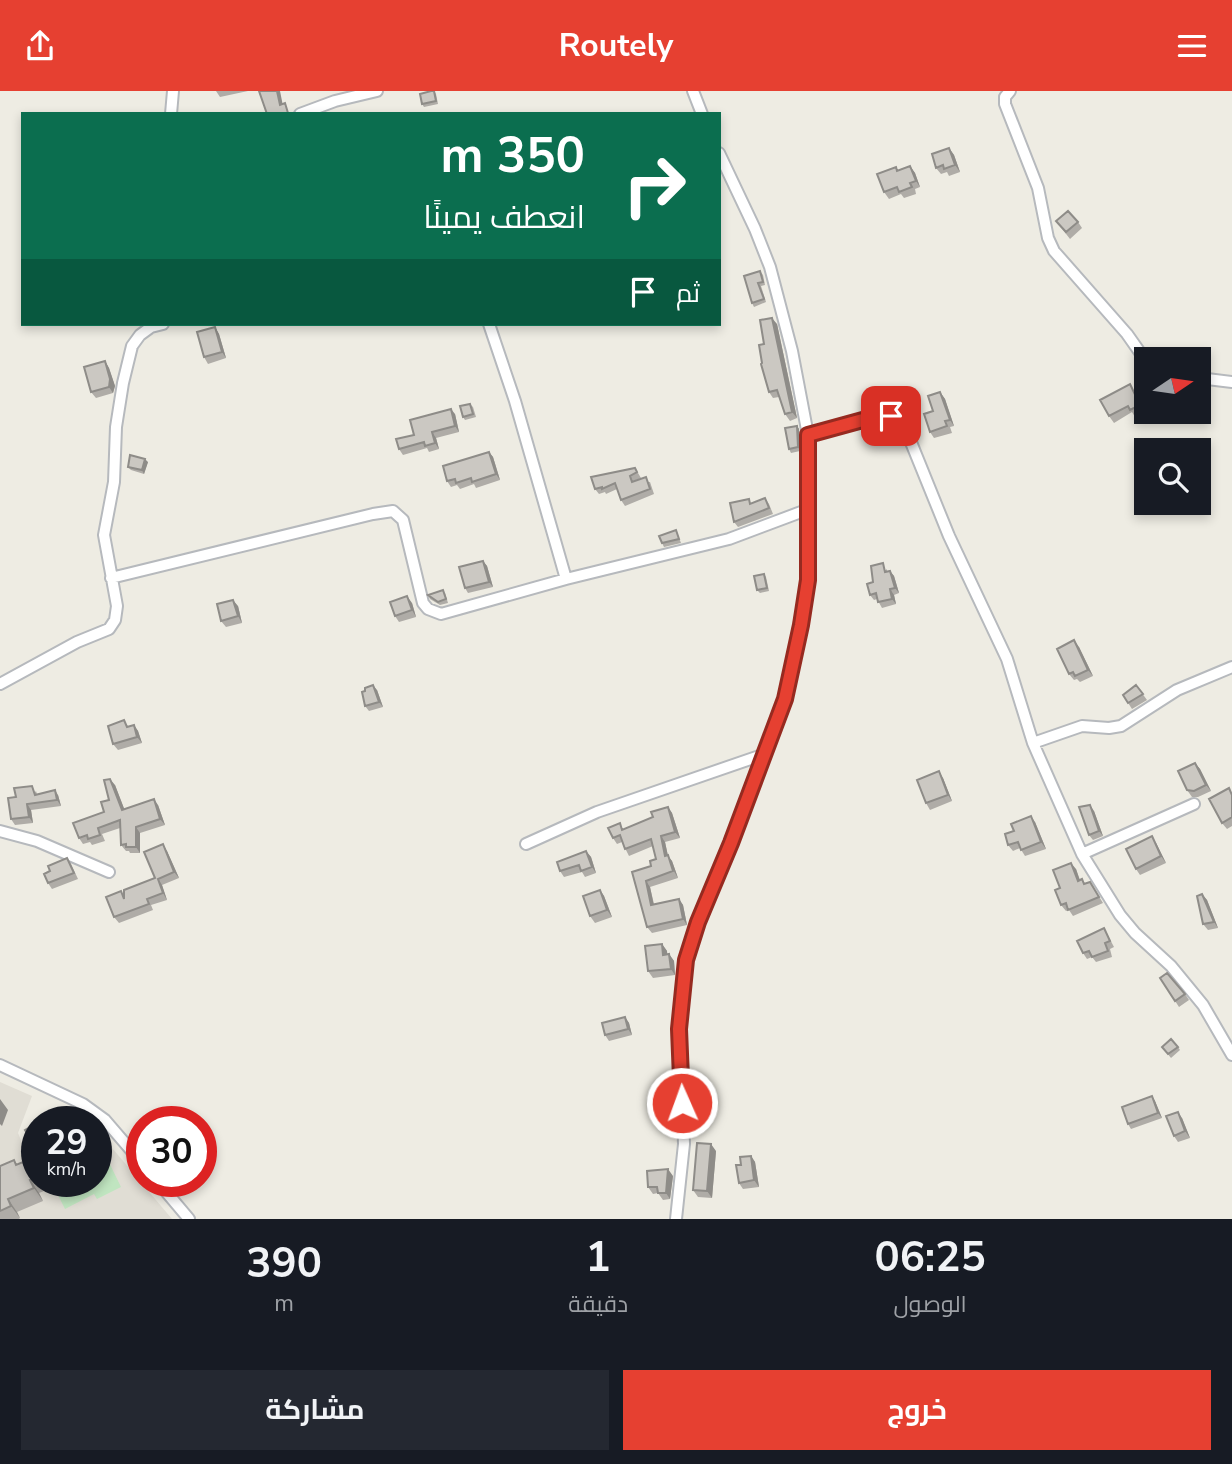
<!DOCTYPE html>
<html lang="ar">
<meta charset="utf-8">
<style>
:root{--surface:#171b24;--page:#242831;--text:#f1f3f6;--muted:#9ea1a6;--accent:#e64031}
body{margin:0;font-family:"Nunito Sans",Cairo,sans-serif;background:var(--page);color:var(--text);direction:rtl;height:100vh;display:flex;flex-direction:column;font-size:26px;white-space:nowrap}
*{box-sizing:border-box;margin:0}
p{font-size:23px;color:var(--muted)}
.icon{flex:none;width:38px;height:38px;fill:none;stroke:currentColor;stroke-width:2;stroke-linecap:round;stroke-linejoin:round}
.map{position:relative;height:1128px;overflow:hidden;direction:ltr}
.sheet{display:flex;flex-direction:column;background:var(--surface);flex:1}
.sheet>*{flex:none}
.banner{position:absolute;left:21px;top:21px;width:700px;height:214px;border-radius:0px;box-shadow:0 4px 10px #0003;direction:rtl;background:#0b6e4f;color:#fff;overflow:hidden}
.needle{width:46px;rotate:77deg}
.buttons{position:absolute;left:1134px;top:256px;display:grid;gap:14px}
.buttons a{display:grid;place-items:center;width:77px;height:77px;border-radius:0px;background:var(--surface);box-shadow:0 4px 10px #0003;font-size:35px}
.speed{position:absolute;left:21px;top:1015px;display:flex;gap:14px;font-size:35px;font-weight:700;text-align:center}
.speed>*{display:grid;place-content:center;width:91px;height:91px;border-radius:50%;background:var(--surface);box-shadow:0 4px 10px #0003;line-height:1}
.speed small{font-size:18px;font-weight:400}
.speed .limit{border:10px solid #d22;background:#fff;color:#111}
.pin{position:absolute;display:grid;place-items:center;width:60px;height:60px;color:#fff;margin:-30px;border-radius:14px;box-shadow:0 4px 10px #0006}
.me{position:absolute;width:77px;margin:-38px;rotate:358deg;stroke-linejoin:round;filter:drop-shadow(0 0 5px #0008)}
.turn{display:flex;align-items:center;gap:24px;height:147px;padding:0 21px;font-size:32px}
.turn .icon{width:91px;height:91px;stroke-width:2.5}
.turn b{display:block;font-size:49px;line-height:60px}
.then{display:flex;align-items:center;height:66px;padding:0 21px;background:#0003;gap:14px;font-size:26px}
.eta{display:flex;justify-content:space-evenly;align-items:center;height:119px;text-align:center}
.eta b{font-size:42px;font-weight:700;line-height:49px}
.cta{display:flex;gap:14px;margin-top:auto;padding:14px 21px}
.cta a{flex:1;height:80px;border-radius:0px;background:var(--accent);color:#fff;font-size:28px;font-weight:700;line-height:80px;text-align:center}
.cta a+a{background:var(--page);color:var(--text)}
header{display:flex;justify-content:space-between;align-items:center;height:91px;padding:0 21px;background:var(--accent);color:#fff;font-size:32px;font-weight:700}
.map>svg:first-child{display:block}
.education{fill:#e0ddd4}
.green{fill:#c0e5c0}
.lines{fill:none;stroke-linecap:round;stroke-linejoin:round}
.minor-casing{stroke:#b6b9bd;stroke-width:14}
.minor{stroke:#fff;stroke-width:10}
.wall{fill:#afaca7}
.shaded-wall{fill:#8e8c88}
.building{fill:#cbc8c2;stroke:#8e8c88;stroke-width:2}
.route-casing{stroke:#962a20;stroke-width:18}
.route{stroke:#e64031;stroke-width:12}
</style>
<header><svg class="icon" aria-label="menu" viewBox="0 0 24 24"><path d="M4 6h16M4 12h16M4 18h16"/></svg>Routely<svg class="icon" aria-label="share" viewBox="0 0 24 24"><path d="M12 15V3M7 8l5-5 5 5M5 13v7h14v-7"/></svg></header>
<div class="map">
<svg width="1232" height="1128" viewBox="0 0 1232 1128">
<rect width="100%" height="100%" fill="#eeece3"/>
<path class="education" d="M0,991L32,1005L18,1042L28,1067L37,1070V1090H96V1056L107,1051L172,1128H0Z"/>
<path class="green" d="M103,1059L121,1096L97,1108L94,1103L65,1118L51,1090H96V1063Z"/>
<g class="lines">
<defs>
<path id="minor" d="M693,0L702,23
M1010,0L1005,6V13L1038,97L1048,147L1054,160L1127,243L1146,270
M171,23L173,0
M300,23L335,10L377,0
M489,233L515,310L566,488
M1199,287L1232,291
M808,344L881,324L891,325L904,334L949,445L1007,568L1033,652L1082,763L1120,824L1135,842L1171,875L1203,914L1232,964
M111,487L373,423L393,420L403,429L423,512L428,518L441,523L566,488L729,448L809,418
M0,593L77,551L109,538L115,529L117,515L104,444L114,391L116,336L123,292L132,255L140,244L151,236L163,233
M1033,652L1082,635L1109,637L1121,635L1177,599L1232,576
M0,740L37,750L109,781
M526,753L597,721L765,663
M1082,763L1194,713
M0,974L83,1013L105,1029L142,1072
M157,1090L189,1128
M676,1128L684,1053L679,938L686,869L698,831L731,752L785,608L808,489V344L792,260L770,176L755,138L719,62"/>
</defs>
<use href="#minor" class="minor-casing"/>
<use href="#minor" class="minor"/>
</g>
<path class="wall" d="M216,0H248L220,6Z
M434,0L436,3L438,13L424,16L422,13Z
M949,57L954,64L960,81L949,85L947,81L941,83L936,77Z
M910,75L915,82L920,96L915,98L916,103L904,107L901,103L889,108L884,101L898,79Z
M1056,130L1078,131L1082,137L1070,148Z
M760,180L763,184L765,194L761,195L766,211L754,216L752,212Z
M777,233L797,327L790,330L785,323L779,306L773,307L769,301L762,272L764,253Z
M215,236L219,243L226,267L208,273L204,266Z
M105,270L109,277L115,295L113,302L96,307L91,301Z
M1134,300L1144,321L1135,326L1132,321L1114,332L1109,325Z
M940,301L945,308L954,335L950,336L952,342L934,347L930,341L933,320Z
M470,313L473,316L476,326L465,329L463,326Z
M455,323L459,341L436,347L439,358L429,361L427,357L403,364L399,358L414,344Z
M797,335L799,338L800,360L791,362L789,358Z
M489,361L493,366L500,389L476,397L474,393L460,398L457,394L451,396L447,390Z
M148,371L144,383L131,379L128,376Z
M635,377L641,387L634,390L650,391L654,403L625,415L621,409L617,398L606,403L605,401L599,403L595,398Z
M765,407L769,413L773,423L738,436L734,431L752,412Z
M676,439L681,452L664,456L662,452Z
M483,470L487,475L493,496L468,502L465,497Z
M887,478V481L890,480L894,485L899,502L894,504L896,513L882,517L877,508L874,509L870,504L873,491Z
M764,483L766,486L769,500L760,502L757,499Z
M445,502L448,512L440,514L430,508L428,504Z
M412,512L416,526L399,531L395,525Z
M238,515L242,532L226,536L221,530Z
M1079,556L1093,585L1080,591L1077,588L1074,589L1069,583Z
M1136,594L1147,609L1132,618L1123,604Z
M377,599L383,616L369,620L365,615Z
M134,634L138,640L142,652L118,659L113,653Z
M1195,672L1200,678L1211,700L1198,706H1192L1187,699Z
M943,687L952,710L930,719L926,712Z
M115,694L124,718L158,714L165,734L140,742V762H130L129,760H126L121,754L120,737L102,743L105,750L92,754L90,751L83,753L79,747L104,721Z
M36,700L37,703L58,704L61,715L31,719L33,732L15,734L11,728Z
M1232,702V735L1227,738L1222,732Z
M668,716L672,722L680,747L665,751L668,765L672,770L678,787L650,796L654,813L679,808L683,814L687,834L652,842L647,836L632,781L651,775L656,768L653,755L629,765L622,751L617,753L613,747L624,738L653,726Z
M1094,720L1103,745L1093,749L1089,744Z
M1035,731L1046,758L1025,765L1020,757L1013,760L1008,754L1014,740Z
M1156,752L1166,772L1140,784L1136,778Z
M167,760L179,787L162,794L167,809L151,814L153,819L119,832L114,826L124,804L155,787Z
M586,760L591,766L596,782L585,786L582,781L564,786L560,780Z
M67,767L71,773L78,788L52,798L48,792L50,780Z
M1076,778L1080,789L1082,788L1085,793L1090,791L1103,812L1073,825L1069,819L1066,820L1061,814L1060,797Z
M600,799L604,805L612,826L595,832L590,825Z
M1202,803L1207,809L1218,837L1208,839L1203,833Z
M1104,837L1114,856L1110,858L1112,866L1096,871L1092,866L1087,868L1083,862Z
M662,853L667,860V863H669L674,870L675,884L653,887L648,880Z
M1160,887L1185,903L1189,909L1179,916Z
M625,926L629,932L632,944L609,950L605,944Z
M1162,956H1178L1180,959L1171,967Z
M1152,1005L1155,1010L1162,1027L1131,1038L1128,1033Z
M1182,1027L1190,1047L1178,1051L1174,1045Z
M716,1060L712,1107L698,1106L693,1099Z
M751,1065L755,1071L759,1096L743,1098L739,1092Z
M14,1069L17,1073L28,1079L37,1086V1090H40L44,1100L39,1102L43,1110L17,1121L20,1127L19,1128H0V1075Z
M673,1085L670,1108L663,1109L658,1102L653,1103L648,1096Z"/>
<path class="shaded-wall" d="M277,0H280L284,20L280,14Z
M949,57L954,64L960,81L955,74Z
M910,75L915,82L920,96L916,90Z
M772,227L777,233L797,327L792,321Z
M215,236L219,243L226,267L222,261Z
M105,270L109,277L115,295L113,302L109,296Z
M940,301L945,308L954,335L950,329Z
M451,318L455,323L459,341L455,335Z
M797,335L799,338L800,360L798,356Z
M432,341L436,347L439,358L435,352Z
M489,361L493,366L500,389L496,383Z
M145,368L148,371L144,383L142,379Z
M483,470L487,475L493,496L489,491Z
M890,480L894,485L899,502L895,497Z
M890,498L894,504L896,513L892,508Z
M407,505L412,512L416,526L412,519Z
M233,509L238,515L242,532L238,525Z
M1074,549L1079,556L1093,585L1088,579Z
M373,594L377,599L383,616L379,611Z
M134,634L138,640L142,652L137,646Z
M1195,672L1200,678L1211,700L1206,694Z
M939,680L943,687L952,710L948,704Z
M110,688L115,694L127,725L122,719Z
M55,699L58,704L61,715L57,709Z
M154,708L158,714L165,734L160,728Z
M27,713L31,719L33,732L29,726Z
M1090,714L1094,720L1103,745L1099,740Z
M668,716L672,722L680,747L675,741Z
M1031,725L1035,731L1046,758L1041,751Z
M136,736L140,742V762L136,756Z
M661,745L665,751L668,765L672,770L678,787L665,765Z
M1152,745L1156,752L1166,772L1161,765Z
M163,753L167,760L179,787L174,781Z
M586,760L591,766L596,782L592,776Z
M1071,772L1076,778L1082,796L1078,790Z
M158,788L162,794L167,809L163,802Z
M646,790L650,796L655,820L651,814Z
M600,799L604,805L612,826L607,819Z
M1202,803L1207,809L1218,837L1214,831Z
M679,808L683,814L687,834L683,828Z
M662,853L667,860L668,870L663,864Z
M669,863L674,870L675,884L671,878Z
M625,926L629,932L632,944L628,938Z
M1152,1005L1155,1010L1162,1027L1158,1022Z
M0,1008L8,1019L2,1035L0,1033Z
M1178,1021L1182,1027L1190,1047L1185,1040Z
M711,1053L716,1060L712,1107L707,1100Z
M751,1065L755,1071L759,1096L754,1089Z
M668,1078L673,1085L670,1108L666,1102Z
M30,1089L39,1102L43,1110L34,1097Z
M8,1108L17,1121L20,1127L11,1115Z"/>
<path class="building" d="M259,0H277L280,14L285,12L288,22L285,23H267Z
M431,0H434L436,10L422,13L420,3Z
M949,57L955,74L944,78L943,74L936,77L932,63Z
M910,75L916,90L910,92L912,96L899,101L897,96L884,101L877,83L896,76L897,80Z
M1068,120L1078,131L1066,141L1056,130Z
M760,180L763,191L758,192L764,208L752,212L744,185Z
M772,227L792,321L785,323L777,299L769,301L761,273L762,272L759,254L764,253L760,229Z
M215,236L222,261L204,266L197,241Z
M105,270L110,288L109,296L91,301L84,276Z
M1130,293L1140,314L1130,319L1128,315L1109,325L1100,309Z
M940,301L950,329L945,330L947,335L930,341L924,323L933,320L928,305Z
M470,313L473,323L463,326L460,315Z
M451,318L455,335L432,341L435,352L425,355L424,351L399,358L396,348L414,344L410,329Z
M797,335L798,356L789,358L785,337Z
M489,361L496,383L472,391L471,387L456,392L455,388L447,390L443,375Z
M130,364L145,368L142,379L128,376Z
M635,377L637,381L630,385L632,391L646,386L650,398L621,409L615,392L602,398V396L595,398L591,386Z
M765,407L769,417L734,431L730,412L749,408L750,413Z
M676,439L679,448L662,452L659,445Z
M483,470L489,491L465,497L459,476Z
M883,472L885,481L890,480L895,497L890,498L892,508L878,511L876,502L870,504L867,493L873,491L871,475Z
M764,483L767,497L757,499L754,485Z
M443,499L446,508L438,511L428,504Z
M407,505L412,519L395,525L390,511Z
M233,509L238,525L221,530L217,513Z
M1074,549L1088,579L1075,585L1073,581L1069,583L1057,558Z
M373,594L379,611L365,615L362,601L365,600V597Z
M1136,594L1143,603L1128,612L1123,604Z
M124,629L127,636L134,634L137,646L113,653L108,635Z
M1195,672L1206,694L1194,700L1187,699L1178,680Z
M939,680L948,704L926,712L917,689Z
M110,688L122,719L154,708L160,728L136,736V756H126V753L121,754L120,729L98,737L100,744L88,748L87,744L79,747L73,732L104,721L101,711L109,709L104,689Z
M32,695L35,704L55,699L57,709L27,713L29,726L11,728L8,707L16,706L14,697Z
M1229,697L1232,704V726L1222,732L1209,708Z
M1090,714L1099,740L1089,744L1079,716Z
M668,716L675,741L661,745L665,765L668,764L673,780L646,790L651,814L679,808L683,828L647,836L632,781L651,775L650,770L656,768L651,748L625,758L620,744L613,747L608,737L620,732L622,739L653,726L651,721Z
M1031,725L1041,751L1021,759L1018,751L1008,754L1005,743L1014,740L1011,733Z
M1152,745L1161,765L1136,778L1126,758Z
M163,753L174,781L158,788L163,802L147,808L149,813L114,826L106,806L121,800L124,808V799L155,787L144,761Z
M586,760L592,776L581,780L579,774L560,780L557,771Z
M67,767L74,782L48,792L44,783L50,780L48,775Z
M1071,772L1078,790L1082,788L1084,793L1090,791L1099,806L1068,819L1066,812L1061,814L1055,799L1060,797L1053,779Z
M600,799L607,819L590,825L583,805Z
M1202,803L1214,831L1203,833L1197,805Z
M1104,837L1110,850L1105,852L1108,860L1092,866L1089,860L1083,862L1077,850Z
M662,853L663,864L669,863L671,878L648,880L645,855Z
M1167,882L1185,903L1175,910L1160,887Z
M625,926L628,938L605,944L602,932Z
M1171,948L1178,956L1168,963L1162,956Z
M1152,1005L1158,1022L1128,1033L1122,1016Z
M1178,1021L1185,1040L1174,1045L1166,1025Z
M35,1033L37,1036V1051L34,1053L25,1039Z
M697,1052L711,1053L707,1100L693,1099Z
M751,1065L754,1089L739,1092L736,1074H741L740,1066Z
M14,1069L16,1074L23,1071L27,1079L31,1078L35,1087L30,1089L34,1097L8,1108L11,1115L0,1120V1075Z
M668,1078L666,1102H658L657,1096H648L647,1080Z"/>
<g class="lines">
<defs>
<path id="route" d="M682,1012L679,938L686,869L698,831L731,752L785,608L801,534L808,489V344L881,324L891,325"/>
</defs>
<use href="#route" class="route-casing"/>
<use href="#route" class="route"/>
</g>
</svg>
<div class="buttons">
<a><svg class="needle" viewBox="-14 -14 28 28"><path d="M0-13l5 13h-10z" fill="#e53935"/><path d="M0 13l5-13h-10z" fill="#9ea1a6"/></svg></a>
<a><svg class="icon" aria-label="search" viewBox="0 0 24 24"><circle cx="10" cy="10" r="6"/><path d="M15 15l6 6"/></svg></a>
</div>
<div class="speed"><div>29<small>km/h</small></div><div class="limit">30</div></div>
<div class="pin" style="left:891px;top:325px;background:#d93025"><svg class="icon" aria-label="arrive" viewBox="0 0 24 24"><path d="M6 21V4h12l-3 4 3 4H6"/></svg></div>
<svg class="me" style="left:682px;top:1012px" viewBox="-20 -20 40 40"><circle r="17" fill="#e64031" stroke="#fff" stroke-width="3"/><path d="M0-11L8 9 0 5-8 9z" fill="#fff"/></svg>
<div class="banner">
<div class="turn"><svg class="icon" aria-label="right" viewBox="0 0 24 24"><path d="M7 20v-9h11M14 6l5 5-5 5"/></svg><div><b>350 m</b>انعطف يمينًا</div></div>
<div class="then">ثم<svg class="icon" aria-label="arrive" viewBox="0 0 24 24"><path d="M6 21V4h12l-3 4 3 4H6"/></svg></div>
</div>
</div>
<section class="sheet">
<div class="eta">
<div><b>06:25</b><p>الوصول</p></div>
<div><b>1</b><p>دقيقة</p></div>
<div><b>390</b><p>m</p></div>
</div>
<div class="cta"><a>خروج</a><a>مشاركة</a></div>
</section>
